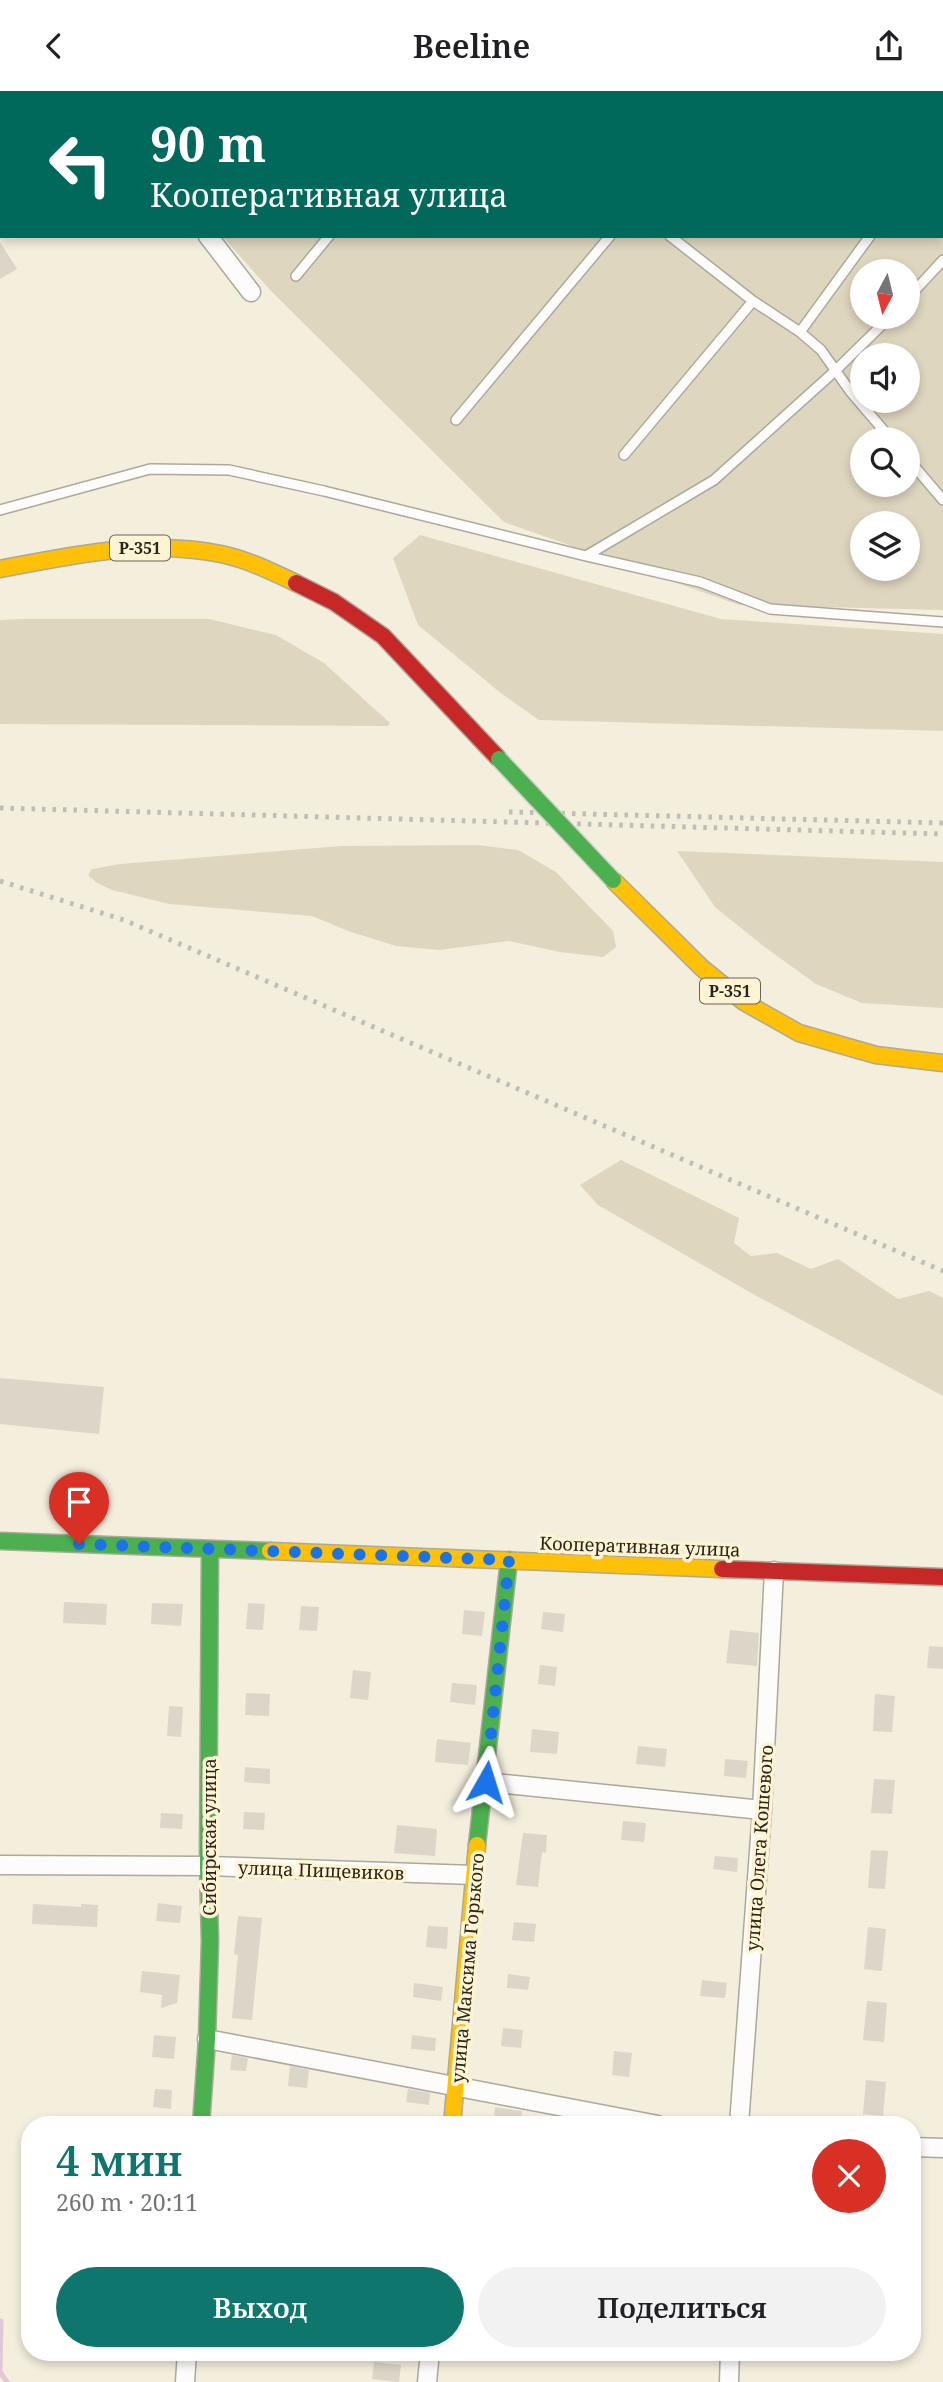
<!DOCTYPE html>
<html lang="ru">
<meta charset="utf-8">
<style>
:root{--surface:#fff;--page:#f2f2f2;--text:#202124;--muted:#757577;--accent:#0f766e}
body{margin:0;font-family:"Noto Serif",serif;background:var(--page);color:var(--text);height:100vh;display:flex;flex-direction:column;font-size:26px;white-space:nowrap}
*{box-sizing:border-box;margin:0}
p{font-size:23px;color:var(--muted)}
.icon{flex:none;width:38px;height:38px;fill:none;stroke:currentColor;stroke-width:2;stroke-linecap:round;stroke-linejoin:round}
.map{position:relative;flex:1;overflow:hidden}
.panel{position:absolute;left:21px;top:2025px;width:900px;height:245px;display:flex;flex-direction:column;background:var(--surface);border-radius:28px;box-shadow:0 4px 10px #0003}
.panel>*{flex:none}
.top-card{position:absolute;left:0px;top:0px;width:943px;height:147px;box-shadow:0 4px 10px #0003;background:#00695c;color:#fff;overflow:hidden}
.needle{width:46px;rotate:187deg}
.buttons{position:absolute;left:850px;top:168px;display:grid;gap:14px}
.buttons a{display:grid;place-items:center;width:70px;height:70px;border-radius:50%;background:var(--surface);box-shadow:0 4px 10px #0003;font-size:35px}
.pin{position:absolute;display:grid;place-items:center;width:60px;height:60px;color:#fff;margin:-72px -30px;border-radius:50% 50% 50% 0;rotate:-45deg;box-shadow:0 0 7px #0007}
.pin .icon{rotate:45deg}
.me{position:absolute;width:77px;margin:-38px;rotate:6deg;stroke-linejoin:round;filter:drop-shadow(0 0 5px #0008)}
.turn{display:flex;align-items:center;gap:24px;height:147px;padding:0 35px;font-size:32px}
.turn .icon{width:91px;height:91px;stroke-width:2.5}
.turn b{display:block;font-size:49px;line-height:60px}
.round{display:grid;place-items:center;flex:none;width:74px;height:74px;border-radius:37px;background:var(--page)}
.overview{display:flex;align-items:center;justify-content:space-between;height:119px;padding:0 35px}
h1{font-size:42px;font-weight:600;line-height:52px;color:var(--accent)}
.button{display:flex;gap:14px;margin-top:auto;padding:14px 35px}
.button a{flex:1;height:80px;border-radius:42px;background:var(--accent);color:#fff;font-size:28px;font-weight:600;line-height:80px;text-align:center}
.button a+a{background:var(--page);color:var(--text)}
header{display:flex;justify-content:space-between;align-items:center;height:91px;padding:0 35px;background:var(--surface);font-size:32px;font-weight:600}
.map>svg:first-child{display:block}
.green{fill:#dfd6bf;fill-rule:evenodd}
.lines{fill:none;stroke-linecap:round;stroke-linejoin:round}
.stream{stroke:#e1c8d9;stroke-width:5}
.building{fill:#dbd6c7}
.lane-casing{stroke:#aca89a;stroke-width:12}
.street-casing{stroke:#aca89a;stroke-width:21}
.fast-casing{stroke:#aca89a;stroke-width:19}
.slow-casing{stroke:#aca89a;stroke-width:19}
.jam-casing{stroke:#aca89a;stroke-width:19}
.lane{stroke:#fdfcfa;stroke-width:9}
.street{stroke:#fdfcfa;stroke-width:18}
.fast{stroke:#4caf50;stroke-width:16}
.slow{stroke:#ffc107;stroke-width:16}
.jam{stroke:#c62828;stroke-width:16}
.rail{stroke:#bebdb8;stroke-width:5;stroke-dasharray:3.5 7;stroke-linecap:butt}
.fast-bridge-casing{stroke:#d0cdc5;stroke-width:19;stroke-linecap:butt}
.fast-bridge{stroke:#4caf50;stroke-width:16}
.route{stroke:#1a73e8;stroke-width:12;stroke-dasharray:0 21.6}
.labels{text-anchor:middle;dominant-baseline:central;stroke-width:7;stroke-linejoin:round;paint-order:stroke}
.shield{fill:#fef3d3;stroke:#696352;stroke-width:2}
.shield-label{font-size:16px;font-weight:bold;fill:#29251a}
.street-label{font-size:18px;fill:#29251a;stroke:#fef3d3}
</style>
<header><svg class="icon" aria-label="back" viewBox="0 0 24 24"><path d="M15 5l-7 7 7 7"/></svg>Beeline<svg class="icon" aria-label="share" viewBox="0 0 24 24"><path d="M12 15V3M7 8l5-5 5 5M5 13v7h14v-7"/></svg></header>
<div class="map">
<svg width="943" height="2291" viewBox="0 0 943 2291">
<rect width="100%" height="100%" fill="#f4eedd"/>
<path class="green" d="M197,0H943V519L739,514L504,431L271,200L222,145H942V2H194ZM863,180H908V226H863ZM863,264H908V310H863ZM863,348H908V394H863ZM863,432H908V478H863Z
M420,444L721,528L943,543V640L539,629L502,603L418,534L393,467Z
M20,528H209L276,544L324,572L390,632L388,635L0,633V529Z
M478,754L518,759L556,781L613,840L616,856L603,866L560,861L509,850L439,859L396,855L348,840L312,825L169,813L112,799L97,792L88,784L92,778L120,773L341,755Z
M677,760L943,771V917L862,912L816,893L762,854L715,816Z
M621,1069L739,1127L734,1152L751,1165L777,1162L811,1178L838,1168L898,1208L929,1200L943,1207V1305L753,1203L598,1114L580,1094Z"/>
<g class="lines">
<path class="stream" d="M40,2L42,0
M0,39L2,37
M1,2230L0,2281L7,2291"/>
</g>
<path class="building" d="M0,151L17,178L0,188Z
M0,1287L104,1296L99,1343L0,1333Z
M64,1511L107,1513L106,1534L63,1532Z
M152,1512L183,1513L181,1535L151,1533Z
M248,1512L265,1513L263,1539L246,1538Z
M301,1515L319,1516L317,1540L299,1539Z
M464,1519L485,1521L482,1545L462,1543Z
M543,1521L565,1523L563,1541L541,1538Z
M730,1539L759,1542L757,1575L726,1572Z
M929,1555L943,1556V1578L927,1577Z
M540,1574L557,1576L555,1595L538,1593Z
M353,1579L371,1581L368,1609L350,1607Z
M452,1592L477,1594L475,1614L450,1611Z
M246,1602L270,1603L269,1625L245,1624Z
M875,1603L895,1605L892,1641L873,1640Z
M169,1615L183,1616L181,1646L167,1645Z
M532,1638L559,1641L557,1663L530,1661Z
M437,1648L471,1652L468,1674L435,1671Z
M638,1655L667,1658L665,1676L636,1673Z
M725,1668L748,1670L746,1687L724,1685Z
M245,1676L270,1678V1693L244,1691Z
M874,1688L895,1689L892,1723L871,1722Z
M244,1721L265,1722L264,1739L243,1738Z
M161,1722L183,1723L182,1738L160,1737Z
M623,1730L646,1732L644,1751L621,1749Z
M397,1734L437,1738L435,1765L394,1762Z
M523,1742L547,1744L546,1762L542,1761L538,1796L516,1794Z
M871,1759L888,1760L885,1798L868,1797Z
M715,1765L738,1767L737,1781L713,1778Z
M158,1812L182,1815L180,1832L156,1830Z
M33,1813L81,1816V1813L98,1814L97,1836L32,1833Z
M238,1825L262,1827L252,1929L232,1927L238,1864L234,1863Z
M514,1831L536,1833L534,1851L512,1849Z
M428,1835L448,1836L447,1858L426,1856Z
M868,1836L886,1838L882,1880L864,1878Z
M142,1880L180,1884L177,1912L161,1917L162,1904L140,1901Z
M508,1883L530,1886L528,1899L507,1897Z
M702,1889L727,1892L725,1907L700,1905Z
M414,1892L443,1896L441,1910L413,1906Z
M867,1910L887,1912L884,1951L863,1949Z
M503,1937L523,1939L521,1957L501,1955Z
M154,1944L176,1946L174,1968L152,1966Z
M412,1944L436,1947L435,1960L411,1958Z
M614,1960L632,1962L629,1986L612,1984Z
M232,1964L248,1967L246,1980L230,1979Z
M290,1975L309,1979L307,1997L288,1995Z
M866,1989L886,1991L883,2025L863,2023Z
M155,1998L172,1999L171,2018L153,2016Z
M408,1998L430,2002L429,2014L406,2011Z
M495,2016L522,2020L520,2033L494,2029Z
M374,2271L401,2274L399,2291L372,2288Z"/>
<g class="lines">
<defs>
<path id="lane" d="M499,0L501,2
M447,2L448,0
M725,2L726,0
M670,145L753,210L800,241L821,259L850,300L891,348
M296,185L329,145
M908,207L943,169
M800,241L870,145
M456,329L610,145
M624,364L753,210
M908,368L943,409
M0,419L150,378L229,379L324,400L586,465L700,491L770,518L943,531
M586,465L714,389L835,280L890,226"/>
<path id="street" d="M0,128L2,127
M208,145L251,201
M486,1691L762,1719
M0,1774L208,1775L474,1784
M207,1948L658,2034
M739,2034L762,1719L774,1480
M912,2056L943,2057
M185,2291L187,2261
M427,2291L430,2261
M729,2291L730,2261"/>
<path id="fast" d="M0,1450L270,1460
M477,1754L509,1469
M201,2034L207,1948L210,1850L208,1775L210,1458"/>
<path id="slow" d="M0,478C73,464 147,448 221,463C246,468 273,481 296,492
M613,789L702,877L744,911L799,942L876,964L943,972
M270,1460L722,1478
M452,2034L477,1754"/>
<path id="jam" d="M296,492L334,511L383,545L499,668
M722,1478L943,1486"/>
</defs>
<use href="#lane" class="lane-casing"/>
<use href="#street" class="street-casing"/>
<use href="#fast" class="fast-casing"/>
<use href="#slow" class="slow-casing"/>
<use href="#jam" class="jam-casing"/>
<use href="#lane" class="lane"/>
<use href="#street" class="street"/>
<use href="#fast" class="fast"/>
<use href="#slow" class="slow"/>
<use href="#jam" class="jam"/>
<path class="rail" d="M0,717L943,743
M509,721L943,732
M0,790L124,829L943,1180"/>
<defs>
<path id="fast-bridge" d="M499,668L613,789"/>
</defs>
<use href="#fast-bridge" class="fast-bridge-casing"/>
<use href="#fast-bridge" class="fast-bridge"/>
</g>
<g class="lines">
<path class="route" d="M79,1453L509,1469L486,1691"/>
</g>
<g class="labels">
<g class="shield">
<rect x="110" y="444.5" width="60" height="25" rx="5"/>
<rect x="700" y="887.5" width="60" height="25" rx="5"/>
</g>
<g class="shield-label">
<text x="140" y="457">Р-351</text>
<text x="730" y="900">Р-351</text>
</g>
<g class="street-label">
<text transform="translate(640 1455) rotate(2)">Кооперативная улица</text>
<text transform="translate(209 1746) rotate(-90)">Сибирская улица</text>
<text transform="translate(759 1757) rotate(-86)">улица Олега Кошевого</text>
<text transform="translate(321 1779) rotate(2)">улица Пищевиков</text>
<text transform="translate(467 1877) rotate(-85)">улица Максима Горького</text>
</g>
</g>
</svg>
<div class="buttons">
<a><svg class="needle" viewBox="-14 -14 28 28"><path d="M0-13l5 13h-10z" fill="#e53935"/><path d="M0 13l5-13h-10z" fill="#757577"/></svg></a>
<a><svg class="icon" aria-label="sound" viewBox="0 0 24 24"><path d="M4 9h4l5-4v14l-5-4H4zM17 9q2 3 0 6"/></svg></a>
<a><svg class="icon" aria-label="search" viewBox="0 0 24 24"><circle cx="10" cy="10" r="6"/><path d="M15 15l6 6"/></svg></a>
<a><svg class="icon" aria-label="layers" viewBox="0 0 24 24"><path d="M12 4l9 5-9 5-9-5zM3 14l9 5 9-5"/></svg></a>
</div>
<div class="pin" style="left:79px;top:1453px;background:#d93025"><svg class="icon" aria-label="arrive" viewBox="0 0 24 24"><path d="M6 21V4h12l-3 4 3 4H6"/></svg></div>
<svg class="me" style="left:486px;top:1691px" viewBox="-20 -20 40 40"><path d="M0-17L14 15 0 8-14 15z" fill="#1a73e8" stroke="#fff" stroke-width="4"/></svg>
<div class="top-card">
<div class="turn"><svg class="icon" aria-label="left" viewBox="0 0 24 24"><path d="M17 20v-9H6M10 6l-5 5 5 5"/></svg><div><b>90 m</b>Кооперативная улица</div></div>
</div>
<section class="panel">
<div class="overview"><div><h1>4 мин</h1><p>260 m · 20:11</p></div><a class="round" style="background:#d93025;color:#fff"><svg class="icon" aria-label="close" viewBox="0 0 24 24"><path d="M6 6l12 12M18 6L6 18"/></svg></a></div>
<div class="button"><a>Выход</a><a>Поделиться</a></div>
</section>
</div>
